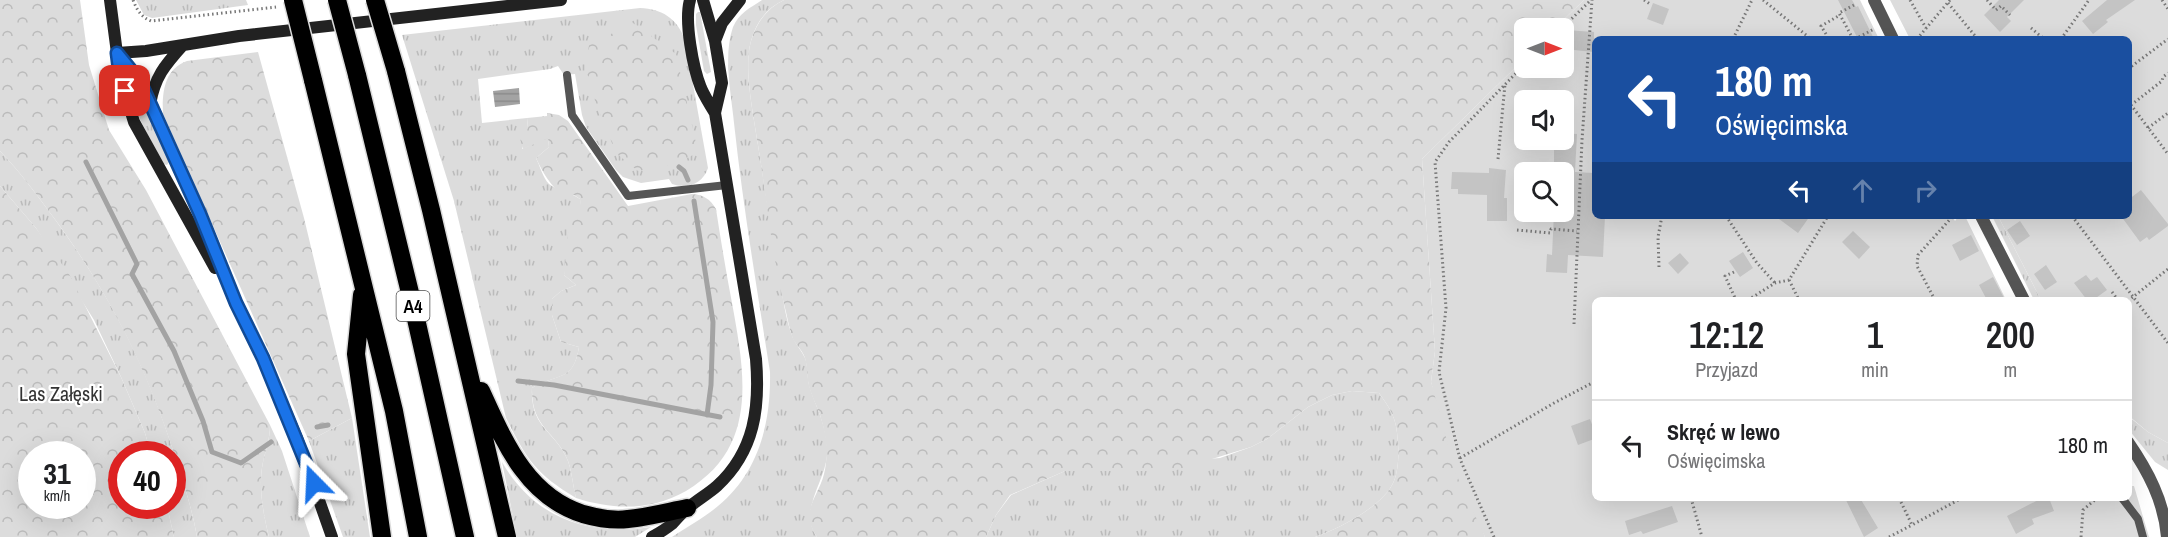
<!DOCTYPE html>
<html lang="pl">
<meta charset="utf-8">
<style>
:root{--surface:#fff;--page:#f2f2f2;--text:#202124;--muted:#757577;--line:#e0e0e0}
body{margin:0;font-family:"Archivo Narrow",sans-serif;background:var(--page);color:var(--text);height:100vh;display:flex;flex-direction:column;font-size:22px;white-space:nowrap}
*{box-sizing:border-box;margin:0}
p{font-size:20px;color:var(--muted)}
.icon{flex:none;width:33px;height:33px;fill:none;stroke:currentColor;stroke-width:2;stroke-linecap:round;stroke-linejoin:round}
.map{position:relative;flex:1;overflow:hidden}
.panel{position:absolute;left:1592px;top:297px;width:540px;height:204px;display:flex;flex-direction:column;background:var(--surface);border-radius:9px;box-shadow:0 6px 24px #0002}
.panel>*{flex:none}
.top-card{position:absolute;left:1592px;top:36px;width:540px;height:183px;border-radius:9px;box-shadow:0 6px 24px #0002;background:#1a4fa0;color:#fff;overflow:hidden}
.needle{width:39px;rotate:90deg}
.fabs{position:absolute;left:1514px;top:18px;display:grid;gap:12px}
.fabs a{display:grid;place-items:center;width:60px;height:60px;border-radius:9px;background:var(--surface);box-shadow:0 6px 24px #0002;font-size:30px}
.speed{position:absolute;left:18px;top:441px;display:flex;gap:12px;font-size:30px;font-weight:700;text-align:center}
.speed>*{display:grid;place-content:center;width:78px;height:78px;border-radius:50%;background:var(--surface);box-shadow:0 6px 24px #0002;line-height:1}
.speed small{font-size:15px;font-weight:400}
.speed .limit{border:9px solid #d22;background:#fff;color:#111}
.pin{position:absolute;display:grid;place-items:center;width:51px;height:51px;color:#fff;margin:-26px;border-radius:12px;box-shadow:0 3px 9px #0006}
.me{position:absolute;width:66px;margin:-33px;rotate:339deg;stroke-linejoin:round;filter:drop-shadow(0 0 4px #0008)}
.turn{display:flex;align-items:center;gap:21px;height:126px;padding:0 24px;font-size:27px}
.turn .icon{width:78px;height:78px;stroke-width:2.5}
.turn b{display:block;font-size:42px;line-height:51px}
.lanes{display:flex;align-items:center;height:57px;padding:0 24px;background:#0003;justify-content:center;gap:30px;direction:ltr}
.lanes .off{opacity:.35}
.eta{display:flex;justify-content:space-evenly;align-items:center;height:102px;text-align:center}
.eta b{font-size:36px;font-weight:600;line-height:42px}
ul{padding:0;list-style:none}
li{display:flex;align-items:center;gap:18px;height:90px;padding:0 24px;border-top:2px solid var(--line)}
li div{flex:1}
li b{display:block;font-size:22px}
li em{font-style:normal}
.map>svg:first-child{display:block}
.grass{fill:url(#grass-tufts)}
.forest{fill:url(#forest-crowns);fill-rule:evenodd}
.green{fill:#dcdcdc;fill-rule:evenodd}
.water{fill:url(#water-rules)}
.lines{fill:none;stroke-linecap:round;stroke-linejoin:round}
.stream{stroke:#a3a3a3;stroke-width:5}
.building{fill:#c4c4c4}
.highway-casing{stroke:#dbdbdb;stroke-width:21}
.path{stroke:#777;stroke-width:3;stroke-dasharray:1.5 3;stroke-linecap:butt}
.lane{stroke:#555;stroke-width:8}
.street{stroke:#555;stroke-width:12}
.secondary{stroke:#222;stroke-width:12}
.highway{stroke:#000;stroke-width:18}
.highway-bridge-casing{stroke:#dbdbdb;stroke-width:21;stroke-linecap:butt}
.highway-bridge{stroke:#000;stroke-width:18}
.route-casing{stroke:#114b97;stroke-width:15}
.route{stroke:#1a73e8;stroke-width:10}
.labels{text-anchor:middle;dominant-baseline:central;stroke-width:4.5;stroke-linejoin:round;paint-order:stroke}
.shield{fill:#fff;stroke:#4c4c4c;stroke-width:1.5}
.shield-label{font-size:18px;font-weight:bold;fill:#000}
.park-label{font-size:20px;fill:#333;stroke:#fff}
</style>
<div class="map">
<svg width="2168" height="537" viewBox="0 0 2168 537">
<defs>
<pattern id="grass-tufts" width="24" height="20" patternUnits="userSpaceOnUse" patternTransform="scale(1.5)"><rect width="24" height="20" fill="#dcdcdc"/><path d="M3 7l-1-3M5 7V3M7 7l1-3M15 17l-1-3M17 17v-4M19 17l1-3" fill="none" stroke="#bbb"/></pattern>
<pattern id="forest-crowns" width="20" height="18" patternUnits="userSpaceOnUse" patternTransform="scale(1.5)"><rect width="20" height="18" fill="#dcdcdc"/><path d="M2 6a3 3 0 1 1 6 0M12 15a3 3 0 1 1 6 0" fill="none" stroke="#bbb"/></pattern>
<pattern id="water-rules" width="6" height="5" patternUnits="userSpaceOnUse" patternTransform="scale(1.5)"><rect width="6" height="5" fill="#a3a3a3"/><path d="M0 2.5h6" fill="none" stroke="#8b8b8b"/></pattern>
</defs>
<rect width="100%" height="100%" fill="#fff"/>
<path class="grass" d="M136,0H246L248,5L152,18L144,15Z
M762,0H784C767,8 756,22 751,41C743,68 754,117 758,145C765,189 771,232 779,276C783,296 785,319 793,338C796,345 802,351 805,358C808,366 807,376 809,385C812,396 816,404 820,415C824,426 828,443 827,455C825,483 798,510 817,537H672C687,527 704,518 718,506C759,472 771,423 770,372C757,289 743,206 734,123C731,93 723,56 733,27C739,13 750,8 762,0Z
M640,8C662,9 677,18 685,40L708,168C703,184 687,189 672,184L669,179L641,183L623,177L616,170L586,127L582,115L575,74L564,75L558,66L550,69L478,79L482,123L527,118L528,128L522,149L548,137L549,147L536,158C540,166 543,178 549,184C557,191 571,192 580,199L582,211L564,275L576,285L561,291L552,299V315L561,342L579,347C573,383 559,372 532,388C530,429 556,431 568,461C572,472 573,486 576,498C535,473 527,460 506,418L454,201L402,35Z
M698,12H700L711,72L707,74L704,71L696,25V14Z
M132,85H135L169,162L167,165L164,164C154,145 129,107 132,85Z
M0,151C20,172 37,195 54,218C109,293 146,365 174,453C183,481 192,508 197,537H174L167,506H172V454H151L145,433L121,377L94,320L36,228L0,186Z
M1992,216H1998L2041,300H2034Z
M1352,391L1379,393C1393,412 1397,421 1398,444C1399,456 1398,471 1394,481C1384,506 1338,529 1315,537H986L996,515L1011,495L1065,471L1220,458L1251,447L1267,439L1308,407L1332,395Z
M2128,416L2148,432L2168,443V470L2155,462L2129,430Z
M352,418L370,537H343L309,441Z
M270,425L282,451L310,537H269C263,513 258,486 263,462C266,449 270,439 270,425Z
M502,462C534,518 589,537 651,527L635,537H517Z"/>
<path class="forest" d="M0,0H80L89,65L109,130L146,190L270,425C270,439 266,449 263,462C258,486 263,513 269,537H197C192,508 183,481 174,453C145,365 109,293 54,218C37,195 20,172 0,151Z
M784,0H1584L1555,28H1524V59L1422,159L1435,351L1431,382L1485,537H1315C1338,529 1384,506 1394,481C1398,471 1399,456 1398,444C1397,421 1393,412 1379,393L1352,391L1332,395L1308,407L1267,439L1251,447L1173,471H1065L1010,495L996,515L986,537H817C799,511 818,498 824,474C829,454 826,434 820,415C816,403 810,394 808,381C807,374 807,365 805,358C803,351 796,345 793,339C790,331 788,321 786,312C772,258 767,201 758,145C754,117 743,68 751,41C756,23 767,8 784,0Z
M633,23L676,54L698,152L679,163L638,171L616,153L595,101L592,81L585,72L589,45Z
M258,52L304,218L352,418L309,441L163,114C162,93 164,69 187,61Z
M547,113L559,115L568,121L628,206L692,194C704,195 710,199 716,209C721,241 726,272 732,303C745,374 759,448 686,491C651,511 613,510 576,498C573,486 572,472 568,461C556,431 531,429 532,388C558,372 573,383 579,347L561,342L552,315V299L561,291L576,285L564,275L569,223L581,211L580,199L574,195L563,196C550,185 543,173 536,158L549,147L548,138L523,149L519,135L528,128L527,118L547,116Z
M0,186L36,228L69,274L121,377L145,433L151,454H122V506H167L174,537H0ZM82,454V506H32V454Z"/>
<path class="green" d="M1584,0H1860L1879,39H1594V216H1952L1955,221L1959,216H1965L2006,300H1594V498H2128L2129,486H2134L2149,537H1485L1456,474L1431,382L1435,351L1422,159L1524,59V68H1563V28H1555ZM1524,100H1563V140H1524ZM1524,172H1563V212H1524Z
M1890,0H2168V443L2148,432L2129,416L2128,300H2041L1998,216H2128V39H1910Z"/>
<path class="water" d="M519,88L520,104L495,107L493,91Z"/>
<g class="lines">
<path class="stream" d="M86,162L137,264L132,274L174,351L203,421L212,452L241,463L271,442
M679,167L684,171L688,180
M694,201L713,322L711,385L707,415
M518,381L554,385L720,417
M317,427L328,425"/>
</g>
<path class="building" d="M1838,0H1852L1856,7L1858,6L1874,39H1858Z
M1999,0H2024L2007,17L2011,21L2000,32L1984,15Z
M2107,0H2135L2106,20L2108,22L2093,34L2082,21Z
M1653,3L1669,9L1663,25L1647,19Z
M1566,30L1594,32V52L1564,49Z
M1563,133L1577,134L1575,172L1594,173V216H1605L1603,257L1568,255L1567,273L1546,272L1547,254L1552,255L1554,212H1563V172H1554V140H1563Z
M1489,168L1506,170L1504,198H1507V221H1487V195L1458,194V189H1451L1452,172L1489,173Z
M2141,190L2168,224V226L2149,240L2147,237L2140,242L2121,216H2128V200Z
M1775,216H1810L1798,233Z
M2020,221L2030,236L2017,245L2007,230Z
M1853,231L1870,247L1859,259L1842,242Z
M1971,235L1979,251L1960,261L1952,245Z
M1743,252L1753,268L1740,277L1729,261Z
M1680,253L1689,263L1678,274L1668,263Z
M2046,265L2057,282L2045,290L2034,274Z
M2086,275L2091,281L2097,277L2107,290L2093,300H2087L2074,283Z
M1993,277L2005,300H1987L1979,285Z
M1590,419L1594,430V439L1578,445L1571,426Z
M1845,498H1860L1878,528L1864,537Z
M2042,498H2049L2054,511L2032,519L2034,524L2016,534L2007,516Z
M1672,506L1678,522L1643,534L1641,531L1629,535L1625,521Z"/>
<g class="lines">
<defs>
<path id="highway" d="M396,71L431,210L507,537
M357,75L412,301L465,537
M313,80L394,411L418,537
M362,295L356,354L382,537
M481,391C504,441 526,496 583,514C597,518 613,521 628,519C648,517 667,512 687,508"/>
</defs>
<use href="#highway" class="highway-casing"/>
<path class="path" d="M133,0C137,10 141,17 151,21L276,7
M1644,0L1650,4
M1763,0L1811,39
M1910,0L1926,28
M1987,0L1996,10L2001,6L2010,15
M2162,0L2168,9
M1948,3L1976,37
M1562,28L1591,0
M2031,28L2044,39
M1826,34L1821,26L1840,15
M1733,39L1752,0
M1853,39L1839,13L1856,4
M1855,39L1874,29
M1917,39L1950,0
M2061,39L2089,0
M2128,69L2168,39
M2128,101L2168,154
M2131,105L2162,81L2163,77L2168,73
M2148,128L2168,113
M1498,159L1505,84
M1726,216L1757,263L1775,283
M2072,216L2168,343
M1517,230L1550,233L1551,229L1577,231
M1659,267L1658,237L1662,216
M1734,272L1725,276L1736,300
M1789,280L1799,300
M2112,292L2118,300
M1748,300L1775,283L1789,280L1828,216
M1935,300L1917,266L1918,255L1953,216
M2128,301L2168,269
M1574,324L1582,140L1592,0
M1460,458L1554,403L1594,382
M1691,498L1702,537
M1899,498L1912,525L1962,498
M1494,537L1460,459L1439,372L1446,308L1435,162L1449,142L1524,65
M1889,537L1912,525
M2081,537L2083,510L2097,498"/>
<path class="lane" d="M567,75L572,115L628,196L727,185
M2122,498L2138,519L2143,537"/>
<path class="street" d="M1874,0L1893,39
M1981,216L2024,300
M2128,442C2148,471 2164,501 2167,537"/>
<path class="secondary" d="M110,0L120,76L134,122L215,268
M703,0L715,41L722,83L715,113
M715,41L722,23L740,0
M117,53L140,81L200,214L236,303L263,358L297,438L332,537
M117,53L146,51L239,36L561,0
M150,104C155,77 164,66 183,45
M652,537C659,533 666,529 672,524C677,519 682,512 688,508C697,500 708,494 717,486C755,451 760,407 756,359L715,113C710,105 705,97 701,88C693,68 684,21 690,0"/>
<use href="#highway" class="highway"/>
<defs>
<path id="highway-bridge" d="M293,0L313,80
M337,0L357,75
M375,0L396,71"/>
</defs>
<use href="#highway-bridge" class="highway-bridge-casing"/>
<use href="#highway-bridge" class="highway-bridge"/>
</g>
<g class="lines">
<defs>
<path id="route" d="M125,91L120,76L117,53L140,81L200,214L236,303L263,358L314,483"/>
</defs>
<use href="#route" class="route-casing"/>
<use href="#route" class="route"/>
</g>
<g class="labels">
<rect class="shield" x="396.5" y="291" width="33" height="30" rx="4.5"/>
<g class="shield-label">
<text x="413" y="306">A4</text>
</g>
<g class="park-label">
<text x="61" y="393">Las Załęski</text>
</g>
</g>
</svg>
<div class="fabs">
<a><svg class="needle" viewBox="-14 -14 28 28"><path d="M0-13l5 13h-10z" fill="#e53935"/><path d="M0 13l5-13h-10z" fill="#757577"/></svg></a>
<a><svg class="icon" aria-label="sound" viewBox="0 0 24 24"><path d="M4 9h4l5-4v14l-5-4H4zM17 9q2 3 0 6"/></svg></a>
<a><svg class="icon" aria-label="search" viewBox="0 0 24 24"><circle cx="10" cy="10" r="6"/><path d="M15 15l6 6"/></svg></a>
</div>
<div class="speed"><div>31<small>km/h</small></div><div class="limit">40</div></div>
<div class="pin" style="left:125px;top:91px;background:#d93025"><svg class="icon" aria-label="arrive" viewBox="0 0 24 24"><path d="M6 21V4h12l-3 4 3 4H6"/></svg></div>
<svg class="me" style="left:314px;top:483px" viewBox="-20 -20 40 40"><path d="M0-17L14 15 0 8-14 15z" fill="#1a73e8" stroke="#fff" stroke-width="4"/></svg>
<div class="top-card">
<div class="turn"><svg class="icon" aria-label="left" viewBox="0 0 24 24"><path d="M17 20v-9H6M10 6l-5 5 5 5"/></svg><div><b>180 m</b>Oświęcimska</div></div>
<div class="lanes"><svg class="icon" aria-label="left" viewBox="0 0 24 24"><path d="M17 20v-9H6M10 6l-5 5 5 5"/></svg><svg class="icon off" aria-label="ahead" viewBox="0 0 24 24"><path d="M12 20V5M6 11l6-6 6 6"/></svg><svg class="icon off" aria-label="right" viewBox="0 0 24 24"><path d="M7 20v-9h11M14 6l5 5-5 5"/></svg></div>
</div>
<section class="panel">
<div class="eta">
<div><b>12:12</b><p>Przyjazd</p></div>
<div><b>1</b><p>min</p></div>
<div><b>200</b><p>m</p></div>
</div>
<ul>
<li><svg class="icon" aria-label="left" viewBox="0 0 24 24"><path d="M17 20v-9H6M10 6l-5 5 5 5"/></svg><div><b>Skręć w lewo</b><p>Oświęcimska</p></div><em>180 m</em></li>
</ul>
</section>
</div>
